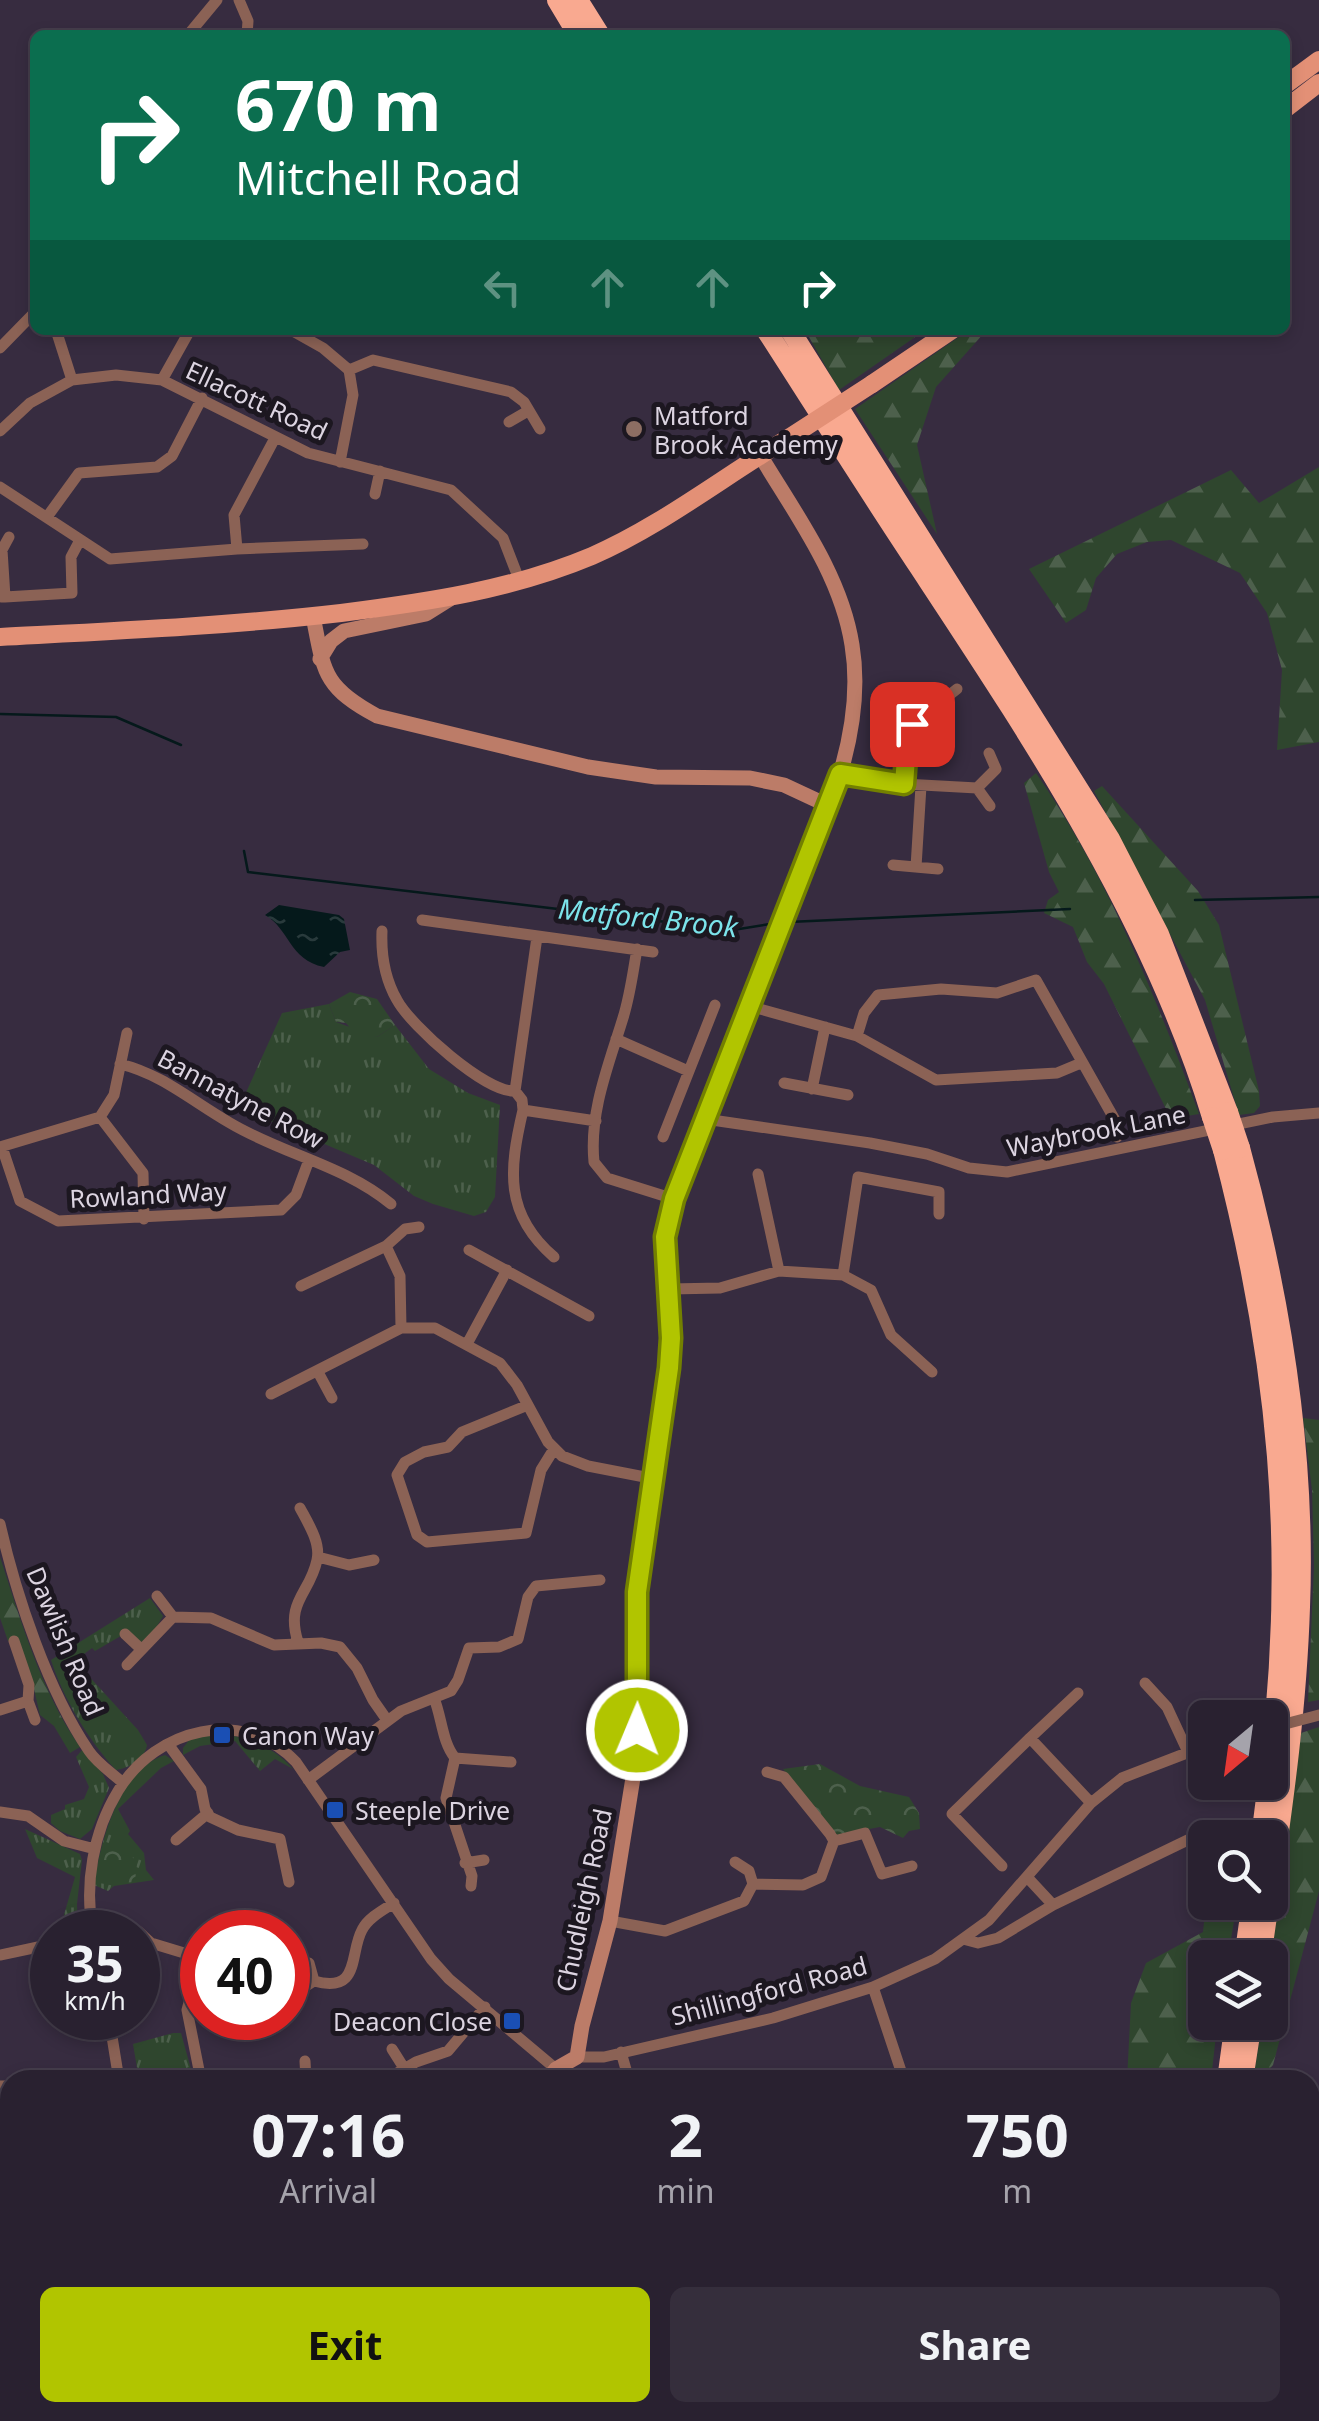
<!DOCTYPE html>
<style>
:root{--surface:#292130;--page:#352e3c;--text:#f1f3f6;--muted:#a5a3ab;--line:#453e4c;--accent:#b1c500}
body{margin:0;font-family:"Noto Sans",sans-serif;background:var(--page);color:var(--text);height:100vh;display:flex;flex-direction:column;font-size:38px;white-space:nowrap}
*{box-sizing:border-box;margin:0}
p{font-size:32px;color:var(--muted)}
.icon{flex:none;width:55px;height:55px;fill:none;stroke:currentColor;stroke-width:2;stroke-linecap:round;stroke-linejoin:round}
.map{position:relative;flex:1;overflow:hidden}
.panel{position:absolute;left:0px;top:2070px;width:1320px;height:352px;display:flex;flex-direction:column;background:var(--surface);border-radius:30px 30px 0 0;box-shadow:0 5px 15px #0003,0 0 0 2px var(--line)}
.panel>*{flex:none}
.hud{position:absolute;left:30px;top:30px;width:1260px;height:305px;border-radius:15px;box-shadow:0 5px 15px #0003,0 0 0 2px var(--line);background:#0b6e4f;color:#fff;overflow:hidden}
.needle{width:65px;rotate:209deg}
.buttons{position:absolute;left:1188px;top:1700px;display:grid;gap:20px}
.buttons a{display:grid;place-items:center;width:100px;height:100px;border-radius:15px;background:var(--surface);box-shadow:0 5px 15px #0003,0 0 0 2px var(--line);font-size:50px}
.speed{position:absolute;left:30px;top:1910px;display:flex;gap:20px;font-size:50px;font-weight:700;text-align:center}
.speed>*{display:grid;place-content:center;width:130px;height:130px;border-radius:50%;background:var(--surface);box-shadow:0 5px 15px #0003,0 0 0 2px var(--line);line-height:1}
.speed small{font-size:25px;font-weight:400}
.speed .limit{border:15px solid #d22;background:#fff;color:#111}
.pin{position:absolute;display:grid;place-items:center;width:85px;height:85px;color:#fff;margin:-42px;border-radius:20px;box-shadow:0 5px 15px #0006}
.me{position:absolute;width:110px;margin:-55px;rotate:1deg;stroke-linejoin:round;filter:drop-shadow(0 0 8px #0008)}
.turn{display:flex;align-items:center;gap:35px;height:210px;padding:0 40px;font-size:45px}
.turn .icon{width:130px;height:130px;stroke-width:2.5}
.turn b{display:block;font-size:70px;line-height:85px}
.lanes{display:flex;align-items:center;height:95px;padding:0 40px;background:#0003;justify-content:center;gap:50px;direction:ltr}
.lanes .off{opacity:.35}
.eta{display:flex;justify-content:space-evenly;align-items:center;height:170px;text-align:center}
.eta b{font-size:60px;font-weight:700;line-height:70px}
.button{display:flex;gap:20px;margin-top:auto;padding:20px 40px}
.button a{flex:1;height:115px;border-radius:15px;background:var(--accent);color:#111;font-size:40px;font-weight:700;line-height:115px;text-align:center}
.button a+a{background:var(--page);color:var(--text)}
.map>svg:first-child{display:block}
.grass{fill:url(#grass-tufts)}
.forest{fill:url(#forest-firs)}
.park{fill:url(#park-crowns)}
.water{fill:url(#water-ripples)}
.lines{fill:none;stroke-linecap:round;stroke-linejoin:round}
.stream{stroke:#05191b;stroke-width:2.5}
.street{stroke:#8b6255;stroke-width:11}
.secondary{stroke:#bc7c68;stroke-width:15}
.primary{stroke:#e39076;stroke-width:18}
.highway{stroke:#f9a990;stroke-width:20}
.street-bridge{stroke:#8b6255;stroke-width:11}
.primary-bridge{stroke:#e39076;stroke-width:18}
.highway-bridge{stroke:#f9a990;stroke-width:20}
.route-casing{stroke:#738000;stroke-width:25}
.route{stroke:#b1c500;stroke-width:18}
.education-dot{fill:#8d6e63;stroke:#1c1720;stroke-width:4}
.transit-dot{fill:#1a4fb4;stroke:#1c1720;stroke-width:4}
.labels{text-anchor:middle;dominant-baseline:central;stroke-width:10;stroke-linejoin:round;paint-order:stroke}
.street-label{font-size:25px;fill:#dcd4e1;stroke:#1c1720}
.poi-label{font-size:25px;fill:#dcd4e1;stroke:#1c1720;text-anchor:start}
.water-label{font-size:28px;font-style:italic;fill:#7ce4eb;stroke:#1c1720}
</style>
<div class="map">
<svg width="1319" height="2421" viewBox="0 0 1319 2421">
<defs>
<pattern id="grass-tufts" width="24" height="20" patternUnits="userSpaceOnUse" patternTransform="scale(2.5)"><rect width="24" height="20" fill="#2f462e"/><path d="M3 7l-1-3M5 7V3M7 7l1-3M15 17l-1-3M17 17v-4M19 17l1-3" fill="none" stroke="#4d604c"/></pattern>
<pattern id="forest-firs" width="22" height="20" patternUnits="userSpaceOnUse" patternTransform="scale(2.5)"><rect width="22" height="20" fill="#2f462e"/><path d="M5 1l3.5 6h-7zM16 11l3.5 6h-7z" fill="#4d604c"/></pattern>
<pattern id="park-crowns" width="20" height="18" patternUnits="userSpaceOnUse" patternTransform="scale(2.5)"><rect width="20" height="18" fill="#2f462e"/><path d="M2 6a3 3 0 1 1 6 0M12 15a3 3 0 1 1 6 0" fill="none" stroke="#4d604c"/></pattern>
<pattern id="water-ripples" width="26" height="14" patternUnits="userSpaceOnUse" patternTransform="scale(2.5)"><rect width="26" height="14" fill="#05191b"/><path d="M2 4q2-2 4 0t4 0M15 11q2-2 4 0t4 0" fill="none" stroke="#293a3c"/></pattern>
</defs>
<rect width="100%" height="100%" fill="#372c40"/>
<path class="grass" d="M329,1004L336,1022L377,1037L395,1025L429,1069L468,1093L500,1105L495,1197L486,1212L474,1216L433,1204L414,1196L374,1165L239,1108L282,1013Z
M150,1598L163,1616L153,1633L139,1644L126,1633L95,1651L92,1648L75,1661L138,1730L147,1745C145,1759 129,1768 116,1770C89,1741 63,1698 51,1660Z
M221,1733C250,1739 273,1746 293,1769L275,1759L260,1771L235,1741L200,1746L183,1755V1748L190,1739Z
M82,1750L103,1774L109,1788L92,1829L80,1839L60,1831L51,1823V1815L65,1809V1805L84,1799L89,1787L76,1757Z
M165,1755L174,1761L161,1768L118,1809L130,1831L128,1834L144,1853L146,1870L154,1880L114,1886L108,1891L94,1885C100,1843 119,1769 165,1755Z
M25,1829L80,1854L82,1860L77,1904L78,1932H59L75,1877L37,1858Z
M173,2033H181L194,2080H139L133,2044Z"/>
<path class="forest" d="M805,330H916L918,335L839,390Z
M969,330L984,333L936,387L917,445L937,534L855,409Z
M1319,467V742L1277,750L1282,670L1267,613L1240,573L1171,540L1147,542L1117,554L1096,578L1086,610L1066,623L1029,569L1231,470L1259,503Z
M1036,773C1108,877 1156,997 1199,1114L1181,1117L1169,1115L1104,984L1087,962L1073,927L1044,913L1048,900L1059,892L1049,872L1024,783Z
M1102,786L1198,891L1219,925L1259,1091L1260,1106L1254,1113L1239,1115L1205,1000L1094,791Z
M1303,1418L1319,1420V1700L1308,1702L1314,1566L1312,1490Z
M0,1557C21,1621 41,1691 80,1747L70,1753L54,1726L40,1715L30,1672L19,1643L8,1641L0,1618Z
M1319,1727V1891L1273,2065L1259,2080H1253L1262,2023L1270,2022V1966L1301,1733Z
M1206,1903H1237L1228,1957L1205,1958V2022L1214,2023L1216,2035L1211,2080H1127L1131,2003L1146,1963L1203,1932Z"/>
<path class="park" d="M350,992L377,999L395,1025L377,1037L354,1033L346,1023L336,1022L329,1004Z
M820,1764L860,1786L909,1797L919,1813L920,1829L909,1831L903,1838L880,1827L837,1835L783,1769Z
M119,1846L137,1861L135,1882L113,1885L98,1883L107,1848Z"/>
<path class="water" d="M279,905L339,915L344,919L350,950L340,952L324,967C289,960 289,928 265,915Z"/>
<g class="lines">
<path class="stream" d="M0,714L116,717L181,745
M244,851L248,872L733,930L776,923
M1195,900L1319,897
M789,922L1070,909"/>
<path class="street" d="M239,0L248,21L247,35
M188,35L217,0
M56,330L72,380
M291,330L323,348L349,370L353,395L340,462
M0,348L35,312
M349,370L373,360L511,392L524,402L540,429
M162,380L190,330
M509,422L528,411
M0,431L30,403L72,380L116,375L162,380L308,453L451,490L503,538L520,582
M0,487L110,559L237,549L234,515L275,438
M375,494L380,471
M47,517L79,473L157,467L172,456L202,398
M237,549L363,544
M2,597H5L2,550L9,537
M5,597L72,593L71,557L80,540
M989,753L996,769L977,788L990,806
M839,773L904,784L977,788
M904,784L909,732L913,724L957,689
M893,865L938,869
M916,867L921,786
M422,920L653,952
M382,931C381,955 385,979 397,1000C411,1026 486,1093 515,1091
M537,937L515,1091L522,1100L523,1110L596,1121
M637,949C633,972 630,996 623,1018C609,1064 589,1112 594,1162L607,1178L674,1199
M749,1006L857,1036L936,1080L1057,1073L1081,1063
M857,1036L864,1013L878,995L941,989L997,993L1036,980L1115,1120L1117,1137
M616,1039L686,1070
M120,1064C162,1074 193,1102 230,1123C282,1154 344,1165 391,1204
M784,1083L848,1095
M812,1089L825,1027
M523,1110C509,1170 504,1214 554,1257
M100,1117L143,1173L144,1219
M705,1119L870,1143L927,1154L969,1168L1007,1172L1273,1117L1319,1113
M663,1137L715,1005
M0,1147L100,1117L114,1095L127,1033
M2,1147L20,1201L58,1221L281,1210L296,1195L309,1160
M758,1174L779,1271
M386,1246L400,1276L401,1328
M469,1250L589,1316
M843,1275L858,1177L939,1192V1214
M301,1286L386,1246L405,1229L419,1227
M670,1289L720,1288L779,1271L843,1275L871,1290L891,1335L932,1372
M467,1344L507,1270
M318,1372L332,1398
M271,1394L401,1328H435L500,1363L517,1385L548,1442L562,1456L588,1466L655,1479
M528,1405L462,1432L448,1447L424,1452L405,1462L397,1475L417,1535L427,1542L526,1533L541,1470L554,1449
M0,1524C16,1595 48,1691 89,1751C97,1763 112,1773 123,1783
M318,1557L349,1565L374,1560
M157,1596L173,1617L211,1618L274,1645L321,1643L340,1647L357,1668L373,1700L387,1720
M125,1634L141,1649
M298,1642C285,1601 310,1594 317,1560C321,1543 308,1523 300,1508
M127,1665L173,1617
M1145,1683L1167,1707L1187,1750
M434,1698C442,1718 442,1742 455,1758
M28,1701L35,1720
M0,1710L28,1701L29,1685L14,1641
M1030,1738L1078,1693
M168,1744L201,1789L205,1809L210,1817L238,1830L280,1839L289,1882
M455,1758L446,1798L472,1876L471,1886
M455,1758L511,1762
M308,1780L401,1711L451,1691L458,1680L469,1648L499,1647L518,1639L528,1597L536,1586L600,1580
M0,1812L28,1816L64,1841L95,1849
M176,1840L208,1813
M834,1841L865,1833L882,1874L912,1866
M735,1862L749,1871L753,1884
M465,1863L484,1860
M1002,1866L952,1814L1030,1738L1091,1803
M1027,1877L1053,1905
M610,1921L665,1931L744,1901L753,1884L803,1885L821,1877L834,1841L830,1834L784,1777L767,1772
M138,1931L151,1943L184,1953L202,1967
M93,1932C84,1885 93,1832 118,1791C156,1728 243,1706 296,1762L431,1959L449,1979L556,2069
M963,1939L978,1943L998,1938L1053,1905L1196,1836L1201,1848
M0,1955L52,1944
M309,1963L314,1981
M873,1987L904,2080
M297,1992L314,1981C361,1994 349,1954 362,1930C368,1918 383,1910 394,1903
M109,2018L119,2080
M392,2049L404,2068
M621,2052L629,2080
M577,2057H604L773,2018L873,1987L935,1959L989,1920L1091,1803L1122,1778L1205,1746
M305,2061L306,2080
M387,2079L416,2062L448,2051L485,2007
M201,2080L187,2010L190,1999L202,1980
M0,2086H10
M0,2153L10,2151
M6,2353L3,2343L10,2341
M186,2412L203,2421
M264,2412L316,2421
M586,2417L602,2421
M99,2421L135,2412
M218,2421L240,2417
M426,2421L430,2412
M668,2421L685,2412
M894,2421L899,2412"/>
<path class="secondary" d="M313,616C324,672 323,687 377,716L588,767L656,777L750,778L784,785L829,806
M320,659L331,641L344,631L426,614L450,599
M547,2080L556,2069L577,2057L582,2026L610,1921L636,1759L637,1592L669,1368L671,1339L665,1237L674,1199C708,1114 740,1029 773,943C809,851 869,748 852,645C841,575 796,515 760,455
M236,2421L243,2412"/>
<path class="primary" d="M1285,85L1319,60
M1285,109L1319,83
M872,384L952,330
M0,637C114,631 228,626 341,613C427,602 511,590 592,556C661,526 723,477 787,439"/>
<path class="highway" d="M557,0L578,35
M578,0L600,35
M766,330C817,409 867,489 919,567C1033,740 1151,916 1212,1117
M790,330L1110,839L1159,934L1228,1112
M1240,1148C1281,1297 1306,1451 1300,1607C1297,1703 1284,1799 1270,1894
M1223,1150C1278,1360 1296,1549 1270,1765
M1261,1838L1268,1782
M1244,1958L1252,1902
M1261,1958L1269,1902
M1227,2080L1235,2022
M1243,2080L1252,2022
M1171,2421L1174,2412
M1195,2421L1196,2412"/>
<path class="street-bridge" d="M1270,1728L1319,1715"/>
<path class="primary-bridge" d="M787,439L872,384"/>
<path class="highway-bridge" d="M1228,1112L1240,1148
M1212,1117L1223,1150"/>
</g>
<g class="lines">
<defs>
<path id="route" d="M637,1730V1592L669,1368L671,1338L665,1237L674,1199L840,774L904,784L908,732L912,724"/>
</defs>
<use href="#route" class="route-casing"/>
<use href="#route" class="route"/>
</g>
<circle class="education-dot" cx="634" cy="429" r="10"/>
<g class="transit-dot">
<rect x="212" y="1725" width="20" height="20" rx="5"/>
<rect x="325" y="1800" width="20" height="20" rx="5"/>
<rect x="502" y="2011" width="20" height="20" rx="5"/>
</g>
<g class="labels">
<g class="street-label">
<text transform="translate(257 400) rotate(25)">Ellacott Road</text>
<text transform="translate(241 1098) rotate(28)">Bannatyne Row</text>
<text transform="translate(1096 1130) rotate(-11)">Waybrook Lane</text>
<text transform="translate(148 1194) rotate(-3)">Rowland Way</text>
<text transform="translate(66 1641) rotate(67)">Dawlish Road</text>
<text transform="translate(583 1900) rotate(-78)">Chudleigh Road</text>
<text transform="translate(769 1990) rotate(-15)">Shillingford Road</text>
</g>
<g class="poi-label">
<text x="654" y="415">Matford<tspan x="654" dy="29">Brook Academy</tspan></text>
<text x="242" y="1735">Canon Way</text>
<text x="355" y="1810">Steeple Drive</text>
<text x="492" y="2021" text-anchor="end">Deacon Close</text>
</g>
<g class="water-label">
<text transform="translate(648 917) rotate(6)">Matford Brook</text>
</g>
</g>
</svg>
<div class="buttons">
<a><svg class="needle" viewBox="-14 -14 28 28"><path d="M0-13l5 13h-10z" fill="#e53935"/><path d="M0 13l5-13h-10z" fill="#a5a3ab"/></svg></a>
<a><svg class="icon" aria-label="search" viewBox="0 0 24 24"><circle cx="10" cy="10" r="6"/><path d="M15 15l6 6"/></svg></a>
<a><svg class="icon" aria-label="layers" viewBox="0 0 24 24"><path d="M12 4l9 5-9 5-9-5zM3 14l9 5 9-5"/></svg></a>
</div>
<div class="speed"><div>35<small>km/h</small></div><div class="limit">40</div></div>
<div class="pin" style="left:912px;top:724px;background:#d93025"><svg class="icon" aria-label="arrive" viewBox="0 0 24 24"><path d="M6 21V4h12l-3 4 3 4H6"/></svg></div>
<svg class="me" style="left:637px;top:1730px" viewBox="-20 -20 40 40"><circle r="17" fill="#b1c500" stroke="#fff" stroke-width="3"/><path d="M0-11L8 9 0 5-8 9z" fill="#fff"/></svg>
<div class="hud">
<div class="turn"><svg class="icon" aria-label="right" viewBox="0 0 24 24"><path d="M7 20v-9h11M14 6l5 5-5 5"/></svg><div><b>670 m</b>Mitchell Road</div></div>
<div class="lanes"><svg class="icon off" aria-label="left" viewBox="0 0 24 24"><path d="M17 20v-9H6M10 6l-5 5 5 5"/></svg><svg class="icon off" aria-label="ahead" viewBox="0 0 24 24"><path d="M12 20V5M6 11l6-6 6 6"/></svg><svg class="icon off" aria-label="ahead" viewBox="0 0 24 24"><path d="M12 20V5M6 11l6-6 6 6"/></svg><svg class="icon" aria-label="right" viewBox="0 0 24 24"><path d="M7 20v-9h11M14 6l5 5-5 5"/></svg></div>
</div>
<section class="panel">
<div class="eta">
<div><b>07:16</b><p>Arrival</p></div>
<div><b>2</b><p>min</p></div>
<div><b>750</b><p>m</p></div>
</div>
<div class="button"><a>Exit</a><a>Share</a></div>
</section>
</div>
